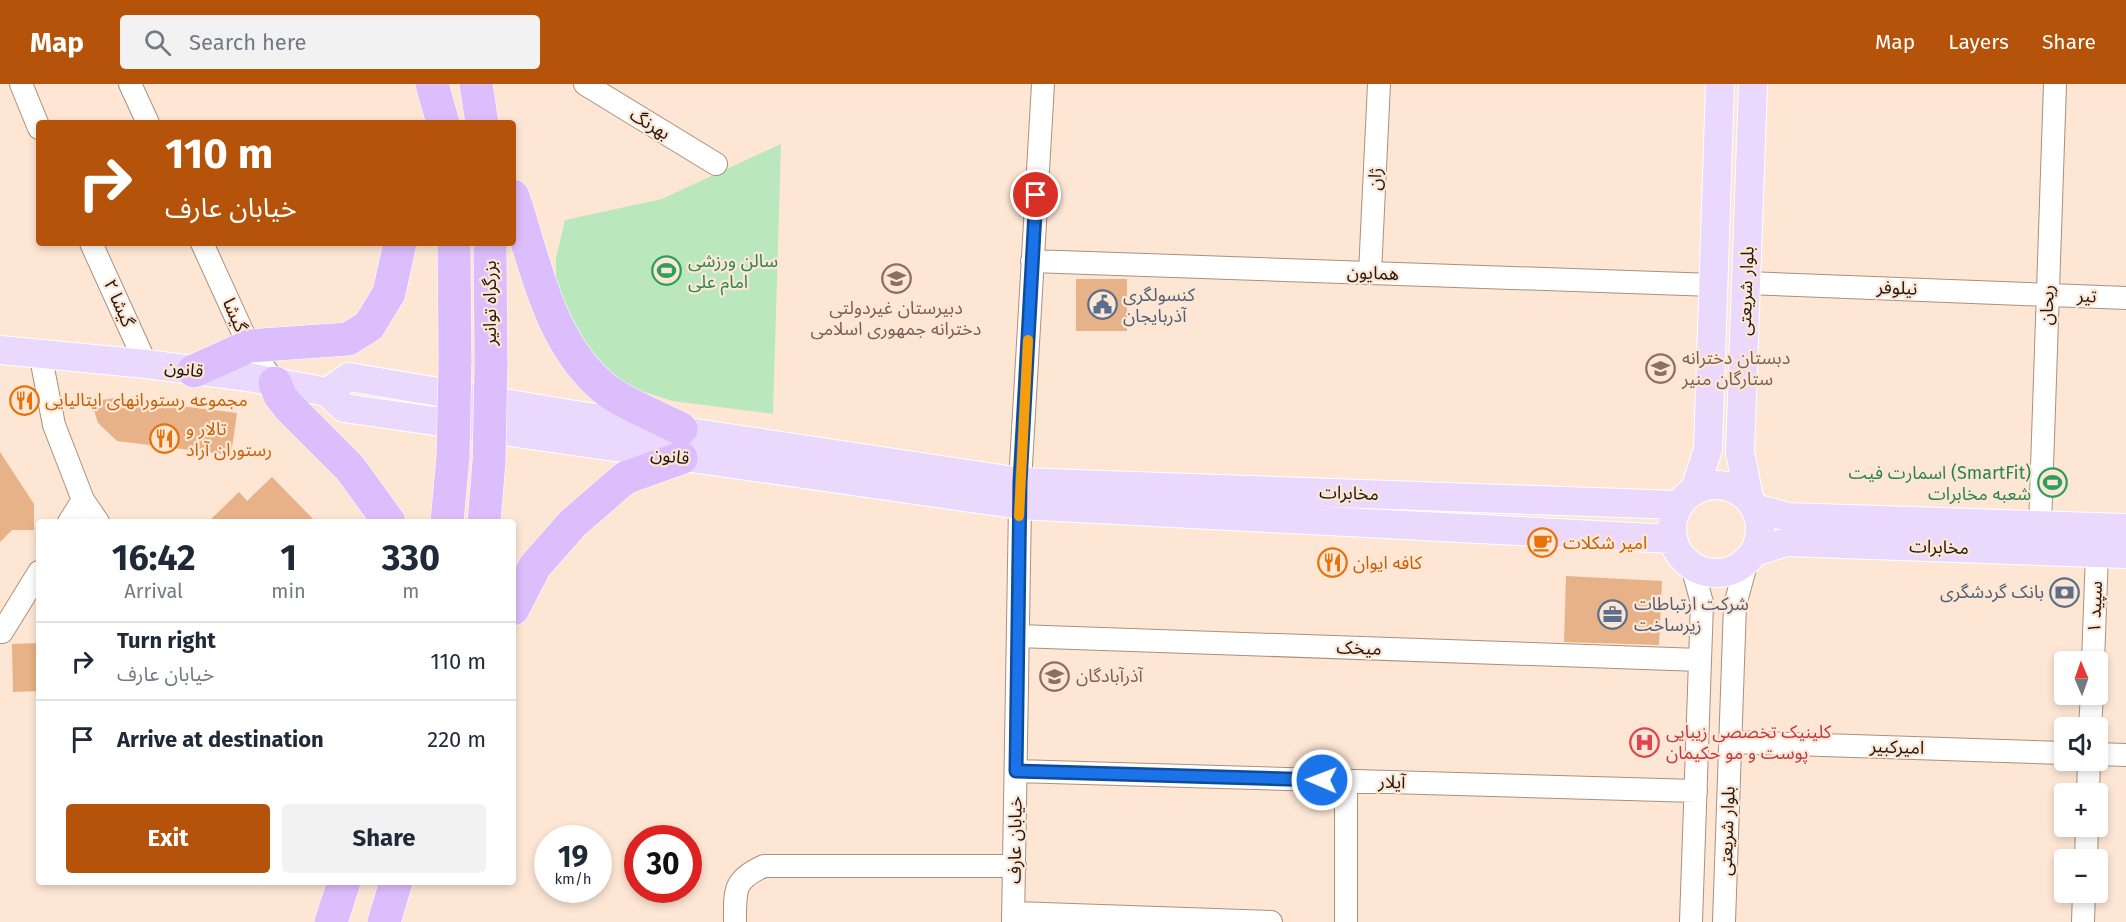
<!DOCTYPE html>
<meta charset="utf-8">
<style>
:root{--surface:#fff;--page:#f2f2f3;--text:#1f2937;--muted:#747a83;--line:#e0e1e3;--accent:#b45309}
body{margin:0;font-family:"Fira Sans","Noto Sans Arabic",sans-serif;background:var(--page);color:var(--text);height:100vh;display:flex;flex-direction:column;font-size:22px;white-space:nowrap}
*{box-sizing:border-box;margin:0}
p{font-size:20px;color:var(--muted)}
.icon{flex:none;width:33px;height:33px;fill:none;stroke:currentColor;stroke-width:2;stroke-linecap:round;stroke-linejoin:round}
.map{position:relative;flex:1;overflow:hidden}
.side{position:absolute;left:36px;top:435px;width:480px;height:366px;display:flex;flex-direction:column;background:var(--surface);border-radius:6px;box-shadow:0 3px 9px #0003}
.side>*{flex:none}
.top-card{position:absolute;left:36px;top:36px;width:480px;height:126px;border-radius:6px;box-shadow:0 3px 9px #0003;background:#b45309;color:#fff;overflow:hidden}
.needle{width:39px;rotate:358deg}
.buttons{position:absolute;left:2054px;top:567px;display:grid;gap:12px}
.buttons a{display:grid;place-items:center;width:54px;height:54px;border-radius:6px;background:var(--surface);box-shadow:0 3px 9px #0003;font-size:30px}
.speed{position:absolute;left:534px;top:741px;display:flex;gap:12px;font-size:30px;font-weight:700;text-align:center}
.speed>*{display:grid;place-content:center;width:78px;height:78px;border-radius:50%;background:var(--surface);box-shadow:0 3px 9px #0003;line-height:1}
.speed small{font-size:15px;font-weight:400}
.speed .limit{border:9px solid #d22;background:#fff;color:#111}
.pin{position:absolute;display:grid;place-items:center;width:51px;height:51px;color:#fff;margin:-26px;border:3px solid #fff;border-radius:50%;box-shadow:0 2px 6px #0007}
.me{position:absolute;width:66px;margin:-33px;rotate:271deg;stroke-linejoin:round;filter:drop-shadow(0 0 4px #0008)}
.turn{display:flex;align-items:center;gap:21px;height:126px;padding:0 30px;font-size:27px}
.turn .icon{width:78px;height:78px;stroke-width:2.5}
.turn b{display:block;font-size:42px;line-height:51px}
.eta{display:flex;justify-content:space-evenly;align-items:center;height:102px;text-align:center}
.eta b{font-size:36px;font-weight:700;line-height:42px}
.action{display:flex;gap:12px;margin-top:auto;padding:12px 30px}
.action a{flex:1;height:69px;border-radius:6px;background:var(--accent);color:#fff;font-size:24px;font-weight:700;line-height:69px;text-align:center}
.action a+a{background:var(--page);color:var(--text)}
ul{padding:0;list-style:none}
li{display:flex;align-items:center;gap:18px;height:78px;padding:0 30px;border-top:2px solid var(--line)}
li div{flex:1}
li b{display:block;font-size:22px}
li em{font-style:normal}
header{display:flex;align-items:center;gap:36px;box-sizing:border-box;height:84px;padding:0 30px;background:var(--accent);color:#fff}
header strong{font-size:28px}
nav{display:flex;gap:33px;margin-inline-start:auto;font-size:21px}
.search{width:420px;height:54px;background:var(--page);display:flex;align-items:center;gap:15px;box-sizing:border-box;padding:0 21px;border-radius:6px;color:var(--muted);font-size:22px}
.map>svg:first-child{display:block}
.green{fill:#bae8bc}
.building{fill:#e7b288}
.lines{fill:none;stroke-linecap:round;stroke-linejoin:round}
.minor-casing{stroke:#ab907c;stroke-width:24}
.major-casing{stroke:#fff;stroke-width:30}
.highway-casing{stroke:#fff;stroke-width:34}
.minor{stroke:#fff;stroke-width:22}
.major{stroke:#ebd8fd;stroke-width:28}
.highway{stroke:#ddbefc;stroke-width:33}
.highway-bridge-casing{stroke:#fff;stroke-width:34;stroke-linecap:butt}
.highway-bridge{stroke:#ddbefc;stroke-width:33}
.route-casing{stroke:#114b97;stroke-width:15}
.route{stroke:#1a73e8;stroke-width:10}
.slow{stroke:#f59e0b;stroke-width:10}
.labels{text-anchor:middle;dominant-baseline:central;stroke-width:4.5;stroke-linejoin:round;paint-order:stroke}
.street-label{font-size:18px;fill:#21170f;stroke:#fde6d4}
.leisure-label{font-size:18px;fill:#27864d;stroke:#fde6d4;text-anchor:start}
.service-label{font-size:18px;fill:#4e5e75;stroke:#fde6d4;text-anchor:start}
.education-label{font-size:18px;fill:#785e54;stroke:#fde6d4;text-anchor:start}
.food-label{font-size:18px;fill:#c56008;stroke:#fde6d4;text-anchor:start}
.health-label{font-size:18px;fill:#be3a42;stroke:#fde6d4;text-anchor:start}
</style>
<header>
<strong>Map</strong>
<div class="search"><svg class="icon" aria-label="search" viewBox="0 0 24 24"><circle cx="10" cy="10" r="6"/><path d="M15 15l6 6"/></svg>Search here</div>
<nav><a>Map</a><a>Layers</a><a>Share</a></nav>
</header>
<div class="map">
<svg width="2126" height="838" viewBox="0 0 2126 838">
<rect width="100%" height="100%" fill="#fde6d4"/>
<path class="green" d="M781,60L773,330L673,317L625,302L589,274L556,201V174L565,136L662,115Z"/>
<path class="building" d="M1076,195H1127V247H1076Z
M115,314L237,329L231,371L117,357L98,339L94,326L102,316Z
M0,368L34,420V446H12L0,458Z
M272,393L316,438H208L239,408L247,417Z
M1566,492L1662,497L1659,561L1564,558Z
M39,559V607L13,608L12,560Z"/>
<g class="lines">
<defs>
<path id="minor" d="M21,0L39,44
M130,0L148,39
M585,0L716,80
M91,159L146,280
M202,159L249,262L275,299
M1032,177L1713,201
M1370,189L1379,0
M1746,199L2126,214
M40,269L54,341L83,416
M1020,398L1043,0
M69,438L83,416L98,438
M2040,442L2055,0
M2,548L39,488
M1018,552L1700,576
M2093,578L2097,469
M2090,644L2092,610
M1730,658L2064,669
M2097,670L2126,671
M1016,687L1696,707
M1346,697V838
M2088,710L2089,676
M2086,776L2087,742
M1014,829L1271,838
M735,838C735,806 733,796 764,782H1015
M1013,838L1020,421
M1691,838L1702,519L1692,482
M1724,838L1735,521L1747,477
M2083,838L2084,808"/>
<path id="major" d="M0,266L146,280L248,293L327,308L344,324L1020,421L1672,455
M327,308L349,293L569,330L1020,398L1678,421
M1672 445a44 44 0 1 1 88 0a44 44 0 1 1-88 0Z
M1695,405L1708,365L1720,0
M1749,414L1740,368L1753,0
M1755,424L1788,433L2126,444
M1754,468L1787,458L2126,470"/>
<path id="highway" d="M432,0L443,39
M476,0L482,39
M513,112C535,178 548,257 604,304C624,320 658,333 681,345
M454,159L455,278
M490,159L491,280
M194,287L249,262L348,255L369,242L389,209L400,159
M275,299L280,312L288,322L350,384L389,438
M447,438L453,373
M484,438L489,378
M513,525L535,482L573,439L625,394L681,374
M331,838L344,798
M384,838L396,798"/>
</defs>
<use href="#minor" class="minor-casing"/>
<use href="#major" class="major-casing"/>
<use href="#highway" class="highway-casing"/>
<use href="#minor" class="minor"/>
<use href="#major" class="major"/>
<use href="#highway" class="highway"/>
<defs>
<path id="highway-bridge" d="M453,373L455,278
M489,378L491,280"/>
</defs>
<use href="#highway-bridge" class="highway-bridge-casing"/>
<use href="#highway-bridge" class="highway-bridge"/>
</g>
<g class="lines">
<defs>
<path id="route" d="M1036,111L1020,398L1016,687L1322,696"/>
</defs>
<use href="#route" class="route-casing"/>
<use href="#route" class="route"/>
<path class="slow" d="M1019,432L1028,256"/>
</g>
<defs>
<symbol id="stadium-ring" viewBox="-11 -11 22 22"><circle r="9.5" fill="#fde6d4" stroke="#2e9e5b" stroke-width="1.5"/><path d="M0-5a6.5 5 0 1 0 0 10a6.5 5 0 1 0 0-10ZM-3.5-1.8h7v3.6h-7Z" fill="#2e9e5b"/></symbol>
<symbol id="school-ring" viewBox="-11 -11 22 22"><circle r="9.5" fill="#fde6d4" stroke="#8d6e63" stroke-width="1.5"/><path d="M0-5L7-2L0 1L-7-2ZM-4 1L0 2.5L4 1V4Q0 6-4 4Z" fill="#8d6e63"/></symbol>
<symbol id="civic-ring" viewBox="-11 -11 22 22"><circle r="9.5" fill="#fde6d4" stroke="#5c6f8a" stroke-width="1.5"/><path d="M-.6-6.5H3V-4.5H.6V-3L4-1V1h2V6H-6V1h2V-1L-.6-3ZM-1.2 2.5V6h2.4V2.5Z" fill="#5c6f8a"/></symbol>
<symbol id="restaurant-ring" viewBox="-11 -11 22 22"><circle r="9.5" fill="#fde6d4" stroke="#e8710a" stroke-width="1.5"/><path d="M-5-6h1v4h1v-4h1v4h1v-4h1v5L-1.5 .5V6h-2V.5L-5-1ZM5-6V6H3V1.5H1.5Q1.5-4 5-6Z" fill="#e8710a"/></symbol>
<symbol id="cafe-ring" viewBox="-11 -11 22 22"><circle r="9.5" fill="#fde6d4" stroke="#e8710a" stroke-width="1.5"/><path d="M-5.5-4.5H6V0H3Q3 3.5 0 3.5H-2.5Q-5.5 3.5-5.5 0ZM3-3.2v2h1.7v-2ZM-6 4.5H4V6H-6Z" fill="#e8710a"/></symbol>
<symbol id="bank-ring" viewBox="-11 -11 22 22"><circle r="9.5" fill="#fde6d4" stroke="#5c6f8a" stroke-width="1.5"/><path d="M-6-4H6V4H-6ZM0-2.3a2.3 2.3 0 1 0 0 4.6a2.3 2.3 0 1 0 0-4.6Z" fill="#5c6f8a"/></symbol>
<symbol id="office-ring" viewBox="-11 -11 22 22"><circle r="9.5" fill="#fde6d4" stroke="#5c6f8a" stroke-width="1.5"/><path d="M-6-3h4V-5.5h4V-3h4V5H-6ZM-1-4.5V-3h2v-1.5ZM-6 0V1H6V0Z" fill="#5c6f8a"/></symbol>
<symbol id="hospital-ring" viewBox="-11 -11 22 22"><circle r="9.5" fill="#fde6d4" stroke="#e0444e" stroke-width="1.5"/><path d="M-5-5h3v3.5h4V-5h3V5h-3V1.5h-4V5h-3Z" fill="#e0444e"/></symbol>
</defs>
<g fill-rule="evenodd">
<use href="#stadium-ring" x="650" y="170" width="33" height="33"/>
<use href="#school-ring" x="880" y="178" width="33" height="33"/>
<use href="#civic-ring" x="1086" y="204" width="33" height="33"/>
<use href="#school-ring" x="1644" y="268" width="33" height="33"/>
<use href="#restaurant-ring" x="8" y="300" width="33" height="33"/>
<use href="#restaurant-ring" x="148" y="338" width="33" height="33"/>
<use href="#stadium-ring" x="2036" y="382" width="33" height="33"/>
<use href="#cafe-ring" x="1526" y="442" width="33" height="33"/>
<use href="#restaurant-ring" x="1316" y="462" width="33" height="33"/>
<use href="#bank-ring" x="2048" y="492" width="33" height="33"/>
<use href="#office-ring" x="1596" y="514" width="33" height="33"/>
<use href="#school-ring" x="1038" y="576" width="33" height="33"/>
<use href="#hospital-ring" x="1628" y="642" width="33" height="33"/>
</g>
<g class="labels">
<g class="street-label">
<text transform="translate(650 40) rotate(31)">بهرنگ</text>
<text transform="translate(1375 95) rotate(-87)">ژان</text>
<text transform="translate(1373 189) rotate(2)">همایون</text>
<text transform="translate(1897 204) rotate(2)">نیلوفر</text>
<text transform="translate(1746 207) rotate(-88)">بلوار شریعتى</text>
<text transform="translate(2087 212) rotate(3)">تیر</text>
<text transform="translate(119 219) rotate(66)">گیشا ۲</text>
<text transform="translate(490 219) rotate(-90)">بزرگراه توانیر</text>
<text transform="translate(2047 221) rotate(-88)">ریحان</text>
<text transform="translate(235 231) rotate(66)">گیشا</text>
<text transform="translate(184 285) rotate(8)">قانون</text>
<text transform="translate(670 372) rotate(8)">قانون</text>
<text transform="translate(1349 409) rotate(2)">مخابرات</text>
<text transform="translate(1939 463) rotate(2)">مخابرات</text>
<text transform="translate(2095 523) rotate(-88)">سپید ۱</text>
<text transform="translate(1359 564) rotate(2)">میخک</text>
<text transform="translate(1897 663) rotate(2)">امیرکبیر</text>
<text transform="translate(1392 698) rotate(2)">آیلار</text>
<text transform="translate(1727 747) rotate(-88)">بلوار شریعتى</text>
<text transform="translate(1015 756) rotate(-89)">خیابان عارف</text>
</g>
<g class="leisure-label">
<text x="688" y="177">سالن ورزشی<tspan x="688" dy="21">امام علی</tspan></text>
<text x="2031" y="389" text-anchor="end">اسمارت فیت (SmartFit)<tspan x="2031" dy="21">شعبه مخابرات</tspan></text>
</g>
<g class="service-label">
<text x="1123" y="211">کنسولگری<tspan x="1123" dy="21">آذربایجان</tspan></text>
<text x="2044" y="508" text-anchor="end">بانک گردشگری</text>
<text x="1634" y="520">شرکت ارتباطات<tspan x="1634" dy="21">زیرساخت</tspan></text>
</g>
<g class="education-label">
<text x="896" y="224" text-anchor="middle">دبیرستان غیردولتی<tspan x="896" dy="21">دخترانه جمهوری اسلامی</tspan></text>
<text x="1682" y="274">دبستان دخترانه<tspan x="1682" dy="21">ستارگان منیر</tspan></text>
<text x="1076" y="592">آذرآبادگان</text>
</g>
<g class="food-label">
<text x="45" y="316">مجموعه رستورانهای ایتالیایی</text>
<text x="186" y="345">تالار و<tspan x="186" dy="21">رستوران آراد</tspan></text>
<text x="1563" y="459">امیر شکلات</text>
<text x="1353" y="479">کافه ایوان</text>
</g>
<g class="health-label">
<text x="1666" y="648">کلینیک تخصصی زیبایی<tspan x="1666" dy="21">پوست و مو حکیمان</tspan></text>
</g>
</g>
</svg>
<div class="buttons">
<a><svg class="needle" viewBox="-14 -14 28 28"><path d="M0-13l5 13h-10z" fill="#e53935"/><path d="M0 13l5-13h-10z" fill="#747a83"/></svg></a>
<a><svg class="icon" aria-label="sound" viewBox="0 0 24 24"><path d="M4 9h4l5-4v14l-5-4H4zM17 9q2 3 0 6"/></svg></a>
<a>+</a>
<a>−</a>
</div>
<div class="speed"><div>19<small>km/h</small></div><div class="limit">30</div></div>
<div class="pin" style="left:1036px;top:111px;background:#d93025"><svg class="icon" aria-label="arrive" viewBox="0 0 24 24"><path d="M6 21V4h12l-3 4 3 4H6"/></svg></div>
<svg class="me" style="left:1322px;top:696px" viewBox="-20 -20 40 40"><circle r="17" fill="#1a73e8" stroke="#fff" stroke-width="3"/><path d="M0-11L8 9 0 5-8 9z" fill="#fff"/></svg>
<div class="top-card">
<div class="turn"><svg class="icon" aria-label="right" viewBox="0 0 24 24"><path d="M7 20v-9h11M14 6l5 5-5 5"/></svg><div><b>110 m</b>خیابان عارف</div></div>
</div>
<section class="side">
<div class="eta">
<div><b>16:42</b><p>Arrival</p></div>
<div><b>1</b><p>min</p></div>
<div><b>330</b><p>m</p></div>
</div>
<ul>
<li><svg class="icon" aria-label="right" viewBox="0 0 24 24"><path d="M7 20v-9h11M14 6l5 5-5 5"/></svg><div><b>Turn right</b><p>خیابان عارف</p></div><em>110 m</em></li>
<li><svg class="icon" aria-label="arrive" viewBox="0 0 24 24"><path d="M6 21V4h12l-3 4 3 4H6"/></svg><div><b>Arrive at destination</b></div><em>220 m</em></li>
</ul>
<div class="action"><a>Exit</a><a>Share</a></div>
</section>
</div>
